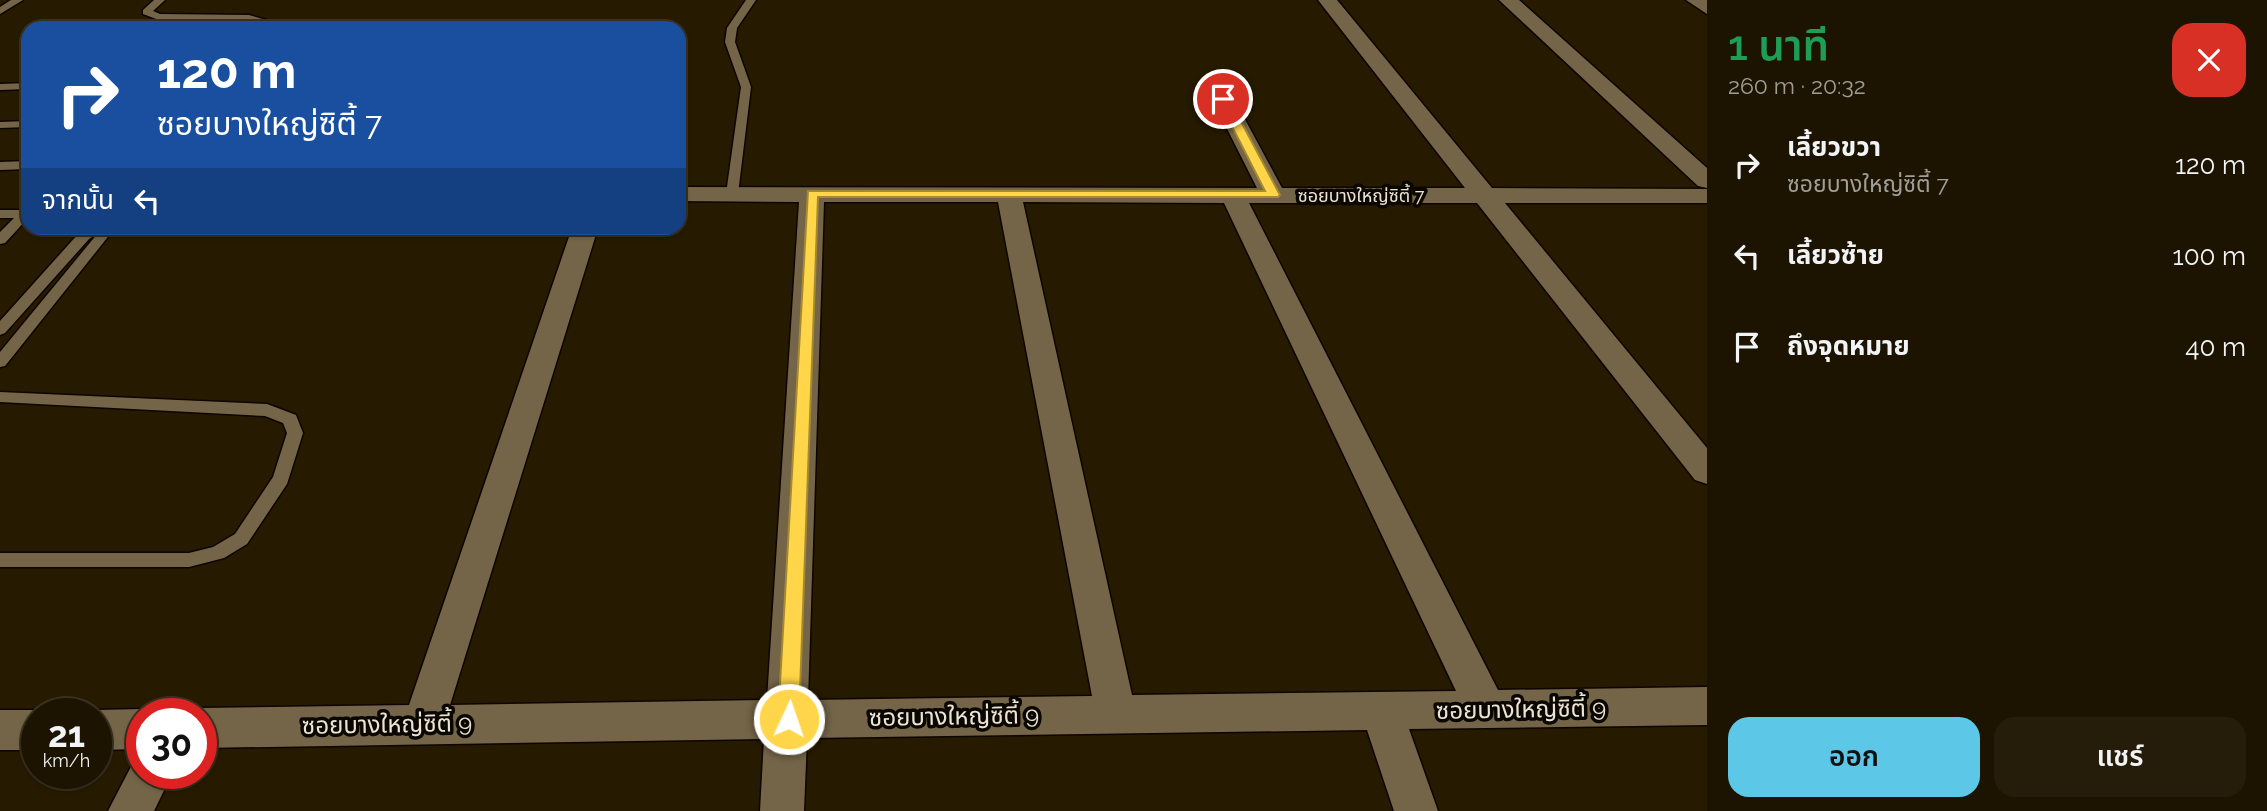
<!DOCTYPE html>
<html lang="th">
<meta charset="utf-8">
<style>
:root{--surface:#1c1400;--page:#251d0a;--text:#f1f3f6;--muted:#a09e99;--line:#3a3322;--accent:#5dc7e8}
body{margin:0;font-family:Raleway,"Noto Sans Thai",sans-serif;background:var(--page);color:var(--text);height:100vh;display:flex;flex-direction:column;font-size:26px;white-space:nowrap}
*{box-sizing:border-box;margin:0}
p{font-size:23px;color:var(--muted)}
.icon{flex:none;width:38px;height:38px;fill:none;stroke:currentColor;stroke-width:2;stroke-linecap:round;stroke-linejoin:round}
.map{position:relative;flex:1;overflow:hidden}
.details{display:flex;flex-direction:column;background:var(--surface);width:560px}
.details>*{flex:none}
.guide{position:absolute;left:21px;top:21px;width:665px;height:214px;border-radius:21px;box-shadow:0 2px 5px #0004,0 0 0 2px var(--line);background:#1a4fa0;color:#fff;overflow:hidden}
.speed{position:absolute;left:21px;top:698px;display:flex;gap:14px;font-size:35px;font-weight:700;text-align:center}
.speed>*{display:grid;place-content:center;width:91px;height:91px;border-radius:50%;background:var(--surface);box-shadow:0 2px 5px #0004,0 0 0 2px var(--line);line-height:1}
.speed small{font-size:18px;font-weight:400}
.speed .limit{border:10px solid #d22;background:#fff;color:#111}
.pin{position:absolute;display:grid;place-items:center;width:60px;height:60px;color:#fff;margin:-30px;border:4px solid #fff;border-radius:50%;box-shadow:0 2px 7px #0007}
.me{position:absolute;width:77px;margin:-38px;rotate:3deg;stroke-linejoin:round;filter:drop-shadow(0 0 5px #0008)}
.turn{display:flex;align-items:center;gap:24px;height:147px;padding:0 21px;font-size:32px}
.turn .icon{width:91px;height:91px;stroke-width:2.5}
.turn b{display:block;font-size:49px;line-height:60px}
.then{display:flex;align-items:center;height:66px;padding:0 21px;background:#0003;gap:14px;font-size:26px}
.round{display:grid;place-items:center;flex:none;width:74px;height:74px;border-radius:21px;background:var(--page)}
.overview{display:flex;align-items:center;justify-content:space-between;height:119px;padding:0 21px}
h1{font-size:42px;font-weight:600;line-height:52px;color:#1e9e55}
.primary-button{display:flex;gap:14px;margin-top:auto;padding:14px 21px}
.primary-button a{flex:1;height:80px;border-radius:21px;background:var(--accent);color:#111;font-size:28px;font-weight:600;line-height:80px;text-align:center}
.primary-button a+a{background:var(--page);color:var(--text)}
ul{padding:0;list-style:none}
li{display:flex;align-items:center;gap:21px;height:91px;padding:0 21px}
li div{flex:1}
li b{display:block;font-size:26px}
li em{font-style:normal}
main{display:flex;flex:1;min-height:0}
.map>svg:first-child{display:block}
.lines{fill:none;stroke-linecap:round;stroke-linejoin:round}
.lane-casing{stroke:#0f0500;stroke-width:3}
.street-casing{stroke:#0f0500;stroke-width:3}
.lane{fill:#746548;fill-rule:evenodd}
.street{fill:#746548;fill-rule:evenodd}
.route{fill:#ffd54a;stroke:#a68a30;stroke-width:2}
.labels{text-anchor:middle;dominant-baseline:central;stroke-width:7;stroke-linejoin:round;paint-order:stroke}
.far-street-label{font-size:18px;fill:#ece4d3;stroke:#0a0600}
.near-street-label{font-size:24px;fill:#ece4d3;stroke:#0a0600}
</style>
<main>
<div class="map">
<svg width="1707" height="811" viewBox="0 0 1707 811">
<rect width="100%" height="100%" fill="#261a00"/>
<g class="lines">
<defs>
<path id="lane" d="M11,0H23L0,14V7Z
M154,0H165L153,11L160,14L249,15L266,20L269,28H259L258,24L249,21L159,20L143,14V10Z
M746,0H756L737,28L735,42L751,87L738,194L732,198L726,194L741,87L725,42L727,28Z
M28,83V89L0,90V84Z
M28,121V127L0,128V122Z
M28,161V169L0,170V162Z
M28,206V218L5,243L0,244V232L14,218H0V210H21Z
M89,228H115L5,366L0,367V352L98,233L89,239L5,333L0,335V321L79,233Z
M0,392L267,404L296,415L303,433L287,484L247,544L224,558L189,567H0V553H189L213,547L235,534L273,477L287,433L283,423L265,416L0,402Z"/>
<path id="street" d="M1318,0H1337L1492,188L1707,189V203H1505L1707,448V484L1695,480L1477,203H1249L1498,690L1707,687V725L1409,729L1438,811H1394L1367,730L807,738L804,811H760L764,739L201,748V714H187L201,708L409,705L572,228H598L450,705L767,700L799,202L679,201V187L1257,188L1212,99L1223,92L1234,99L1282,188H1465ZM824,202H998L1092,696L808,700ZM1023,202L1224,203L1456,691L1132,695Z
M1499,0H1519L1707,168V188L1698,186Z
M1686,0H1707V14Z
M142,709L154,714H142V749L96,750V714H87L96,710Z
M0,710H37L46,714H37V750H0Z
M142,756V774H172L154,811H108L135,759Z"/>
</defs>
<use href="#lane" class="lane-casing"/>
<use href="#street" class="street-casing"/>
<use href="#lane" class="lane"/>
<use href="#street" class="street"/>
</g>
<path class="route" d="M1223,96L1229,99L1280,195L1278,197H818L799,719L796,726L789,728L781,726L778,719L808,191H1265L1218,99Z"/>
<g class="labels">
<g class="far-street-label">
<text x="1361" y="195">ซอยบางใหญ่ซิตี้ 7</text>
</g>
<g class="near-street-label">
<text transform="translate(1521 709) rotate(-1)">ซอยบางใหญ่ซิตี้ 9</text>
<text transform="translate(954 716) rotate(-1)">ซอยบางใหญ่ซิตี้ 9</text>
<text transform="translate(387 724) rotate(-1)">ซอยบางใหญ่ซิตี้ 9</text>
</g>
</g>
</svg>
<div class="speed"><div>21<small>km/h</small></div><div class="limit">30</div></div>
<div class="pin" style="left:1223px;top:99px;background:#d93025"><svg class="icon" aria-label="arrive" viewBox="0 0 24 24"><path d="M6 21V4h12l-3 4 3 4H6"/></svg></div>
<svg class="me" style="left:789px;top:719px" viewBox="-20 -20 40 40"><circle r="17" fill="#ffd54a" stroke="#fff" stroke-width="3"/><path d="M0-11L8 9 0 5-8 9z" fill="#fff"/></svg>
<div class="guide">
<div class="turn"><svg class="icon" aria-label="right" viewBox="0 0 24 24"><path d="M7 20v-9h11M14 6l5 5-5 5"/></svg><div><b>120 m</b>ซอยบางใหญ่ซิตี้ 7</div></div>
<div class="then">จากนั้น<svg class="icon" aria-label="left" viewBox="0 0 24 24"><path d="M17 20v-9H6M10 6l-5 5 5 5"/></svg></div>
</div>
</div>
<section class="details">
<div class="overview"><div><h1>1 นาที</h1><p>260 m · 20:32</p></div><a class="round" style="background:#d93025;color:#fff"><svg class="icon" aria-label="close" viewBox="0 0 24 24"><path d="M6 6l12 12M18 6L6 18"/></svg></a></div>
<ul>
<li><svg class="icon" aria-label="right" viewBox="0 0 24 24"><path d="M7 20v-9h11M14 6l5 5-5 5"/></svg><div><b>เลี้ยวขวา</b><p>ซอยบางใหญ่ซิตี้ 7</p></div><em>120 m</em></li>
<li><svg class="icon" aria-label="left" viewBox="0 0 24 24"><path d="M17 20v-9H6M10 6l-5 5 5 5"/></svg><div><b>เลี้ยวซ้าย</b></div><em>100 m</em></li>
<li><svg class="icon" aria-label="arrive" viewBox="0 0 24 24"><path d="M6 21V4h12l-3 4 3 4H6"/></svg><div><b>ถึงจุดหมาย</b></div><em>40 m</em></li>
</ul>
<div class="primary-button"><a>ออก</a><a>แชร์</a></div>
</section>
</main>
